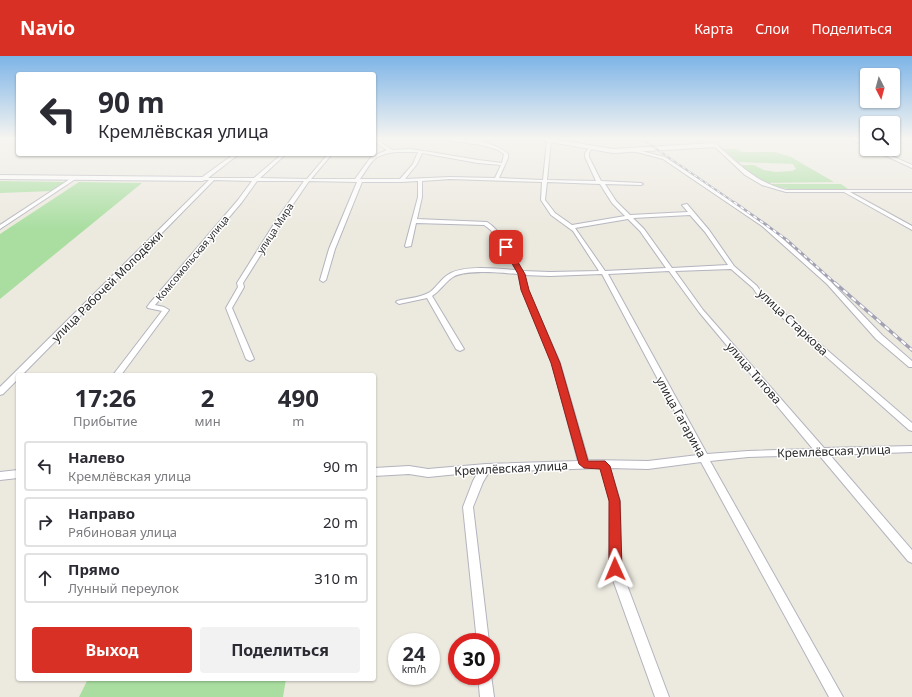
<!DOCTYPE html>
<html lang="ru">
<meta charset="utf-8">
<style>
:root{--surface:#fff;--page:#f2f2f3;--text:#2b2b33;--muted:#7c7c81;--line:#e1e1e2;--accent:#d93025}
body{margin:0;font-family:"Noto Sans",sans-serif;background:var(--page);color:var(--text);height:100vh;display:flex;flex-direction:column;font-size:15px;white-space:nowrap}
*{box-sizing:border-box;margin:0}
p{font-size:13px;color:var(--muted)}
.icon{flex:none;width:22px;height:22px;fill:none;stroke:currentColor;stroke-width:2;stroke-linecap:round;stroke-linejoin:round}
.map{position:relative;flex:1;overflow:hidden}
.sheet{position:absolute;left:16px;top:317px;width:360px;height:308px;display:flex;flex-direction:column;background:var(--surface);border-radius:4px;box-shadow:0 1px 3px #0004}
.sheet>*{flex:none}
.hud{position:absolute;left:16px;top:16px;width:360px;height:84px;border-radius:4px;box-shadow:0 1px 3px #0004;background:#fff;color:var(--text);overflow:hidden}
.needle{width:26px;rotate:174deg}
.controls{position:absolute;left:860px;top:12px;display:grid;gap:8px}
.controls a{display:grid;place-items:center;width:40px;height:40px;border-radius:4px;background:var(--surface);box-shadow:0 1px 3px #0004;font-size:20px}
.speed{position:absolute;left:388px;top:577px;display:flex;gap:8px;font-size:20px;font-weight:700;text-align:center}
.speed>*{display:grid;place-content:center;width:52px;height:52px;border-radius:50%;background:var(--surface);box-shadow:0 1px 3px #0004;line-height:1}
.speed small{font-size:10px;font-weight:400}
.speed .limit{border:6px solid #d22;background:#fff;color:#111}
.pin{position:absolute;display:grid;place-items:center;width:34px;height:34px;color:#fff;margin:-17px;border-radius:8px;box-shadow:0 2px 6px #0006}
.me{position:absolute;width:44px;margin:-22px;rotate:359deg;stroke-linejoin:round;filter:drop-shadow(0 0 3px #0008)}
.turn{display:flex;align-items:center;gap:14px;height:84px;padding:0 16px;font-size:18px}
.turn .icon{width:52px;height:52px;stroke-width:2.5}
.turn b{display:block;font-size:28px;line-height:34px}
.eta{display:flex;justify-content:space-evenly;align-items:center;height:68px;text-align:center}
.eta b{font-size:24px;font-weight:700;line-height:28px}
.action{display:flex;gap:8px;margin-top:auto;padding:8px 16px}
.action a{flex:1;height:46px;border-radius:4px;background:var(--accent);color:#fff;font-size:16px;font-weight:700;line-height:46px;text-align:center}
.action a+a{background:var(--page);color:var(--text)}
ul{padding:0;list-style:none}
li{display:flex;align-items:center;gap:12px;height:50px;margin:0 8px 6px;padding:0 8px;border:2px solid var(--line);border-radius:4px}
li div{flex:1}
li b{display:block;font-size:15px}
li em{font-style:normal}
header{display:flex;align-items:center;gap:24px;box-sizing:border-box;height:56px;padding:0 20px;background:var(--accent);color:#fff}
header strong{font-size:19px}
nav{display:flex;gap:22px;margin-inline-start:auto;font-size:14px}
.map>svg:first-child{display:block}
.green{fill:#aadea1}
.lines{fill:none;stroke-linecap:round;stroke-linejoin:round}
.minor-casing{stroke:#b3b3be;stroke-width:2}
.tertiary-casing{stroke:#b3b3be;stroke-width:2}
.minor{fill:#fff;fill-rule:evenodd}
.tertiary{fill:#fff;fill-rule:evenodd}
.rail-far2-casing{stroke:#a3a2b4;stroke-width:2}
.rail-far1-casing{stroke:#a3a2b4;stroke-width:2.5}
.rail-casing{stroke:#a3a2b4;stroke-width:3.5}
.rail-far2{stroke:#fff;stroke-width:1;stroke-dasharray:3.5;stroke-linecap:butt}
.rail-far1{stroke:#fff;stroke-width:1.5;stroke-dasharray:4;stroke-linecap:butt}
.rail{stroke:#fff;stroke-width:2;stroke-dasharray:5.5;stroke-linecap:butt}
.route{fill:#d93025;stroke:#8d1f18}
.labels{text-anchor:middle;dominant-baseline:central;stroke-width:3;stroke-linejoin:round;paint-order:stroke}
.far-street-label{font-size:10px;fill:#2c2c2c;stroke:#fff}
.street-label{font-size:12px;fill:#2c2c2c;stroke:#fff}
</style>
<header>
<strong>Navio</strong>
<nav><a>Карта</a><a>Слои</a><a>Поделиться</a></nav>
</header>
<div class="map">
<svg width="912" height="641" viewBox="0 0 912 641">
<rect width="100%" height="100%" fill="#ece9df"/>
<path class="green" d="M724,93H735L742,96H775L791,101L834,126L762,127L749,118L742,109H754L764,114L776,116L792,115L796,113L793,108L738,106Z
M0,125L68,126L52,135L0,137Z
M79,126L142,127L0,243V178Z
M769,128H841L848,133H788Z
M88,623H286L283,641H79Z"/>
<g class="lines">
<defs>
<path id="minor" d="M374,83H376L392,94L410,93L424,95L478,104L502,107L504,98L498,94L482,89L437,83C459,81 491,83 508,98V102L499,122L543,124L547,84L549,83L551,84L547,124L596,125L585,101V97L590,91H592L589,97V101L601,125L641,127L643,128L641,129L605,128L616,145L630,159L688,156L682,149L687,148L709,174L734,210L757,230L763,239L912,367V375L909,374L759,241L753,232L731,213L675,215L703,254L824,392L912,390V396L830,399L912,494V507L908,505L819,399L748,401L710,405L843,641H829L701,406L648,413L610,412L620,445L621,513L669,641H655L609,513L610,445L601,412L489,416L483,426L473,451L489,586H477L463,451L473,425L478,416L428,421L409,418L374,420V412L409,410L428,413L486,408L578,405L552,307L522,234L518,218C502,217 466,213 453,221C445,226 440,235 432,240L464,293L460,295L456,293L427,242L399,248L396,246L397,245C407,242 420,242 430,236C437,231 442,221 451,217C467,209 498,213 516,214C508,200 498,177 484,169L416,167L411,190L406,191L405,190L418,141V125L401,126H362L335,193L326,224L323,226L320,224L329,193L357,126L309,125L285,160L243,227L244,231L232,252L254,303L250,305L246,303L226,252L238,231L237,227L279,160L304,125H257L242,146L155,249L164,251L169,254L121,319H113L162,255L148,252L147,251L150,247L238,144L252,125L214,124L22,319H18V323L3,338L0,339V331L209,124H201V122L234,98H239L208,122H254L282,98H286L260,122L307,123L328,98H332L311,123H355L371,101L387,94L374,85ZM396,96H418L413,108L400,123H360C373,105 372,99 396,96ZM422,97L478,107L501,109L495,122L450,121L405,123L417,108ZM450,123L542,126L541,144L551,159L573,175L599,215L550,216L522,215C514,200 502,175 487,166L417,163L422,141V125ZM547,126L600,128L612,147L625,160L572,169L555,157L545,144ZM690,159L705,176L728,209L672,212L644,173L633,162ZM628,163L640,175L666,212L605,215L575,172ZM669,215L699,256L813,393L748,395L707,398L608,218ZM602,218L698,399L648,405L588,404L560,307L528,234L524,219L550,220Z
M851,83H855L867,88V91Z
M714,88H716C739,108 755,126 786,134H912V136H850L912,170V174L844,136H786L762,129L745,119L714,90Z
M633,93L665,101L766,168L831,226L882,279L912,305V311H909L876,283L827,228L762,170L663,103L633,95Z
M871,93H876L912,109V112Z
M73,121L77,122L0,173V169Z
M18,414V422L0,424V416Z
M491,619L494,641H480L478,620H491Z"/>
<path id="tertiary" d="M543,83H552L613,93L715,87L718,89L715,91L613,97L545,85Z
M0,119L203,121L206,123L203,125L0,123Z"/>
</defs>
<use href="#minor" class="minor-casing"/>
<use href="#tertiary" class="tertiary-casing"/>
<use href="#minor" class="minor"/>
<use href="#tertiary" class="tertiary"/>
<defs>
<path id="rail-far2" d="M642,83L735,147"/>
<path id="rail-far1" d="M734,146L787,184L836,228"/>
<path id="rail" d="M835,227L912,294"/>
</defs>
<use href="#rail-far2" class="rail-far2-casing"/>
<use href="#rail-far1" class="rail-far1-casing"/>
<use href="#rail" class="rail-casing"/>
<use href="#rail-far2" class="rail-far2"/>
<use href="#rail-far1" class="rail-far1"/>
<use href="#rail" class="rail"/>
</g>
<linearGradient id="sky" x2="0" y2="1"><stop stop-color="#7db4e7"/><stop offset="0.48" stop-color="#f6f5f1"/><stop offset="1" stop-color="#f6f5f1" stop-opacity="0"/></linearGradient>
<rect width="912" height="172" fill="url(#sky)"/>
<path class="route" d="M506,189L509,191L525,218L529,234L560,307L588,405H605L610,410L620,445L622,513L620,517L615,519L611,517L609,513V445L600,413L584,412L579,408L551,307L521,234L518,218L503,191Z"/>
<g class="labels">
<g class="far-street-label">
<text transform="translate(275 172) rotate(-57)">улица Мира</text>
<text transform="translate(192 202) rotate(-50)">Комсомольская улица</text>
</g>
<g class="street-label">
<text transform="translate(107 230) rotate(-45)">улица Рабочей Молодёжи</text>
<text transform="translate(793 266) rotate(43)">улица Старкова</text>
<text transform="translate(754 317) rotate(49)">улица Титова</text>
<text transform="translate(681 361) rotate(61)">улица Гагарина</text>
<text transform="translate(834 395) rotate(-2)">Кремлёвская улица</text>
<text transform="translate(511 412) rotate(-3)">Кремлёвская улица</text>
</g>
</g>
</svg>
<div class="controls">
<a><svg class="needle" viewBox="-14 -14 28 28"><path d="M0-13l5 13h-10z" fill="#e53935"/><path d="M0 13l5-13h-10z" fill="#7c7c81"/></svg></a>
<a><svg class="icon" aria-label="search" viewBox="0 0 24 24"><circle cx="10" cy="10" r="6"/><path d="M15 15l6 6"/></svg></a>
</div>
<div class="speed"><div>24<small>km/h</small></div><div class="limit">30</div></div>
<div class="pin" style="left:506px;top:191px;background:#d93025"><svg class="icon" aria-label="arrive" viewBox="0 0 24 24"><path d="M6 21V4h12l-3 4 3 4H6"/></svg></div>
<svg class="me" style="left:615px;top:513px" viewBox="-20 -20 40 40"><path d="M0-17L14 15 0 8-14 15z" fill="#d93025" stroke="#fff" stroke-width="4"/></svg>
<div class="hud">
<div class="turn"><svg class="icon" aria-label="left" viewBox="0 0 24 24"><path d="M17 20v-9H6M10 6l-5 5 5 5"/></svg><div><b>90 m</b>Кремлёвская улица</div></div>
</div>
<section class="sheet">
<div class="eta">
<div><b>17:26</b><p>Прибытие</p></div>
<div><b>2</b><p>мин</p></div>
<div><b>490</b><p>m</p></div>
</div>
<ul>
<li><svg class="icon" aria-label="left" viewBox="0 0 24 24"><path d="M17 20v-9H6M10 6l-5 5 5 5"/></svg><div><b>Налево</b><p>Кремлёвская улица</p></div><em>90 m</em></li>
<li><svg class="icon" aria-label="right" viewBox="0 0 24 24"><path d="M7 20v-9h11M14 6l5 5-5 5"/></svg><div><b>Направо</b><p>Рябиновая улица</p></div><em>20 m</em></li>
<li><svg class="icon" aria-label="ahead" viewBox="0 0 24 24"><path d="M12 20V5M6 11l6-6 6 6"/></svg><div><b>Прямо</b><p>Лунный переулок</p></div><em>310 m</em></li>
</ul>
<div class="action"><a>Выход</a><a>Поделиться</a></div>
</section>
</div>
